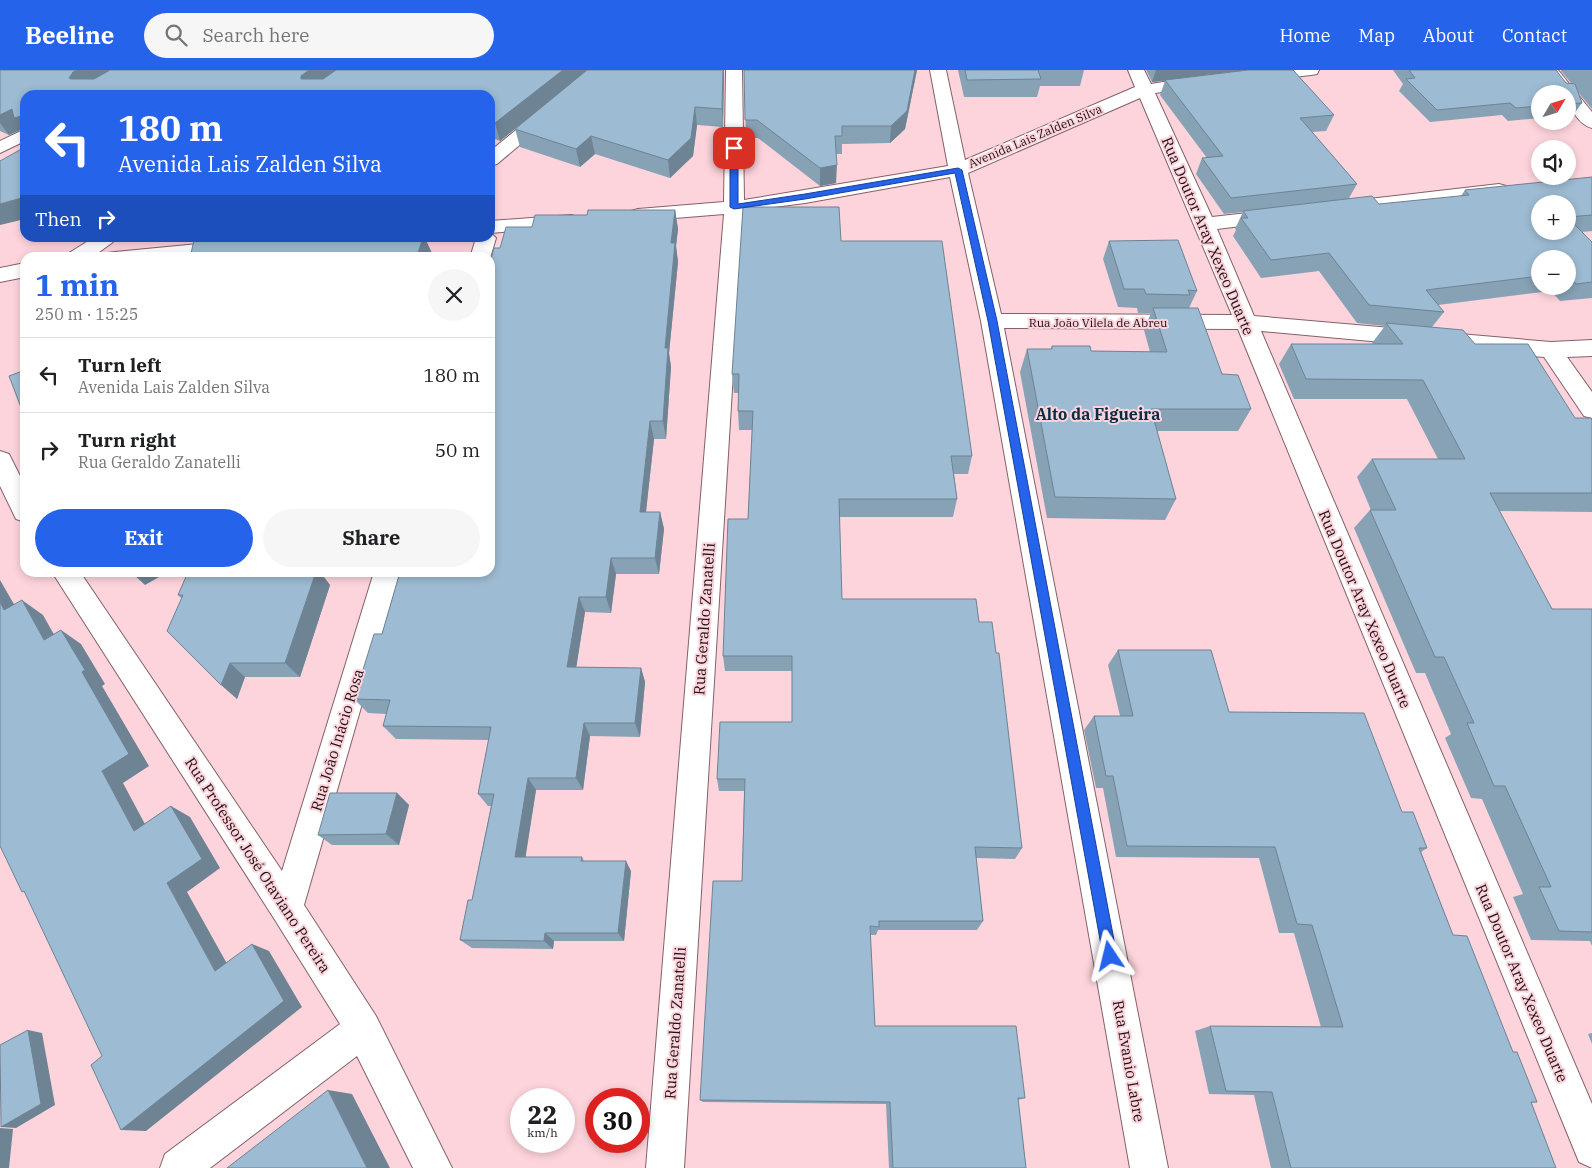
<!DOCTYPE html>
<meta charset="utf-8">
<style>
:root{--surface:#fff;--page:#f6f6f6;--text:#202124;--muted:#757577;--line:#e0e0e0;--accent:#2563eb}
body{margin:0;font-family:"IBM Plex Serif",serif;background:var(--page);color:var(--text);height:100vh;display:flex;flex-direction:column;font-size:19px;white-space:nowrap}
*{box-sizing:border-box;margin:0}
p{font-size:16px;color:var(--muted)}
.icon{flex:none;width:28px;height:28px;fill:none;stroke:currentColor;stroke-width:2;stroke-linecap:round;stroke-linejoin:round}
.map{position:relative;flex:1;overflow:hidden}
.sheet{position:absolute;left:20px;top:182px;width:475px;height:325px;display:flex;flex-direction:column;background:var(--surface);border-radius:15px;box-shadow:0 2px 8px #0003}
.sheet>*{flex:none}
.banner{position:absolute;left:20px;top:20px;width:475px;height:152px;border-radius:15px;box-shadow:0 2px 8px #0003;background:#2563eb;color:#fff;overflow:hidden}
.needle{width:32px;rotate:52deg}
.fabs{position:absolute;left:1531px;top:15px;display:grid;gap:10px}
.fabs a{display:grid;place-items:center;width:45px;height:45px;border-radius:50%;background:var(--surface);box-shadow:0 2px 8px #0003;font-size:25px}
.speed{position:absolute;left:510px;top:1018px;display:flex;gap:10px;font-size:25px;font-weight:700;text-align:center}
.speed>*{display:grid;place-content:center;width:65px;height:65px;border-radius:50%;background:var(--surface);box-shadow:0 2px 8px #0003;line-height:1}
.speed small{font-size:12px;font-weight:400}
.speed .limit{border:8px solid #d22;background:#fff;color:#111}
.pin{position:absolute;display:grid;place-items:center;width:42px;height:42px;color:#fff;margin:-21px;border-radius:10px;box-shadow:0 2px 8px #0006}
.me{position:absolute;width:55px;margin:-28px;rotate:350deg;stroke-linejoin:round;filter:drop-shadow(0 0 4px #0008)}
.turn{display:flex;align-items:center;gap:18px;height:105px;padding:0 15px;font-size:22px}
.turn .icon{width:65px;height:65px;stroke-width:2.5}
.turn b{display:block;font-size:35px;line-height:42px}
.then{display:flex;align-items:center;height:48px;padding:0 15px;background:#0003;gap:10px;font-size:19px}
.round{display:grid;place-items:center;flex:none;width:52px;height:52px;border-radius:26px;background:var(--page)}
.overview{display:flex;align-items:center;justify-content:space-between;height:85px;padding:0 15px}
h1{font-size:30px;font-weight:700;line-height:38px;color:var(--accent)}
.primary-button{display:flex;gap:10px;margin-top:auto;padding:10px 15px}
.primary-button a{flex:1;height:58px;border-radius:30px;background:var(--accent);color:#fff;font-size:20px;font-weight:700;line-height:58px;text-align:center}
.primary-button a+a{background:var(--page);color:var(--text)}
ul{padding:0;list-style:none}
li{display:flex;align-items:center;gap:15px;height:75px;padding:0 15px;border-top:1px solid var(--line)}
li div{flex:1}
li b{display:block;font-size:19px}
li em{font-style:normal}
header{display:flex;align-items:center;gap:30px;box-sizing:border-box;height:70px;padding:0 25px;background:var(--accent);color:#fff}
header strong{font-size:24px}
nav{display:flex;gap:28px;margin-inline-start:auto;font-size:18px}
.search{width:350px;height:45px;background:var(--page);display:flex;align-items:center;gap:12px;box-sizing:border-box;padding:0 18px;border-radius:28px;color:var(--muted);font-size:19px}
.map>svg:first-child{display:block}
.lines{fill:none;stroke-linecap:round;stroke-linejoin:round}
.street-casing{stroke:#846168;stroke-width:2}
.street{fill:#fff;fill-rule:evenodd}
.wall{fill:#87a1b5;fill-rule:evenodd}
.shaded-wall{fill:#6e8393}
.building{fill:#9dbbd2;stroke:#6e8393}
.route{fill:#2563eb;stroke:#184099}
.labels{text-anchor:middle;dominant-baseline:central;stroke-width:4;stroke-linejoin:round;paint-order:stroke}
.far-street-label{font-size:12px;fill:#1e1013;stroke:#fdd4db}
.street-label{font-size:15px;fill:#1e1013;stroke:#fdd4db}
.neighbourhood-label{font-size:16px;font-weight:bold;fill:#072d44;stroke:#fdd4db}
</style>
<header>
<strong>Beeline</strong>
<div class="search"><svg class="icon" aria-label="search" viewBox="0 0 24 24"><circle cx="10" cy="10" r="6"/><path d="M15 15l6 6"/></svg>Search here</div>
<nav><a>Home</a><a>Map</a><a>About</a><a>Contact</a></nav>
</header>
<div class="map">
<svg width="1592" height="1098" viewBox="0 0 1592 1098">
<rect width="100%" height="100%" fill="#fdd4db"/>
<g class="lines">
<defs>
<path id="street" d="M591,0H609L497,94L490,96V81Z
M726,0H742L744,130L948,96L930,0H946L965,90L1135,17L1128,0H1144L1151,14L1163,12L1169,13L1172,17L1169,21L1155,23L1212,147L1275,140L1282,142L1285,146L1282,150L1275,152L1217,159L1254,246L1551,272L1592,270V286L1567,287L1592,322V348L1584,346L1544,287L1261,261L1592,1034V1098L1579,1092L1238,259L1004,258L1168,1098H1130L981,251L950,107L805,133L743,141L684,1098H646L724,144L638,151L631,149L628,145L631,141L638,139L724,132ZM1140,28L1232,245L1001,244L968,103Z
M1266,0H1319L1317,4L1311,5L1258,11L1252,10L1250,6L1252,2Z
M1541,0H1558L1592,42V58C1579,55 1568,37 1568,24H1559Z
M25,59V71L0,83V71Z
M1499,114L1506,116L1509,120L1506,124L1343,144L1336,142L1333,138L1336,134L1343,132Z
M571,145L578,147L581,151L578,155L491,163L496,168L490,188H470L476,168H490V151Z
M93,168H116L113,172L91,188H66L69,183Z
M229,171L236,173L239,177L236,181L186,188H105L108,183L115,182Z
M25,193V207L0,212V198Z
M0,381L9,384L25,416V452L16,449L0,416Z
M52,502H80L282,801L374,502H400L304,835L376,946L452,1098H413L357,986L210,1098H160L165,1084L340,954L275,850Z"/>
</defs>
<use href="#street" class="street-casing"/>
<use href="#street" class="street"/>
</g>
<path class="wall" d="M0,0H724L723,57L697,55L693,86L670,108L595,84L580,97L520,77L515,59L542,37L500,71L490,67V25H25V63L22,59L9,65L0,61Z
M744,0H917L905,59L890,73L842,74V84H836V113L820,116L758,68H746Z
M958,0H1084L1080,16H1040L1037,27H964Z
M1146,0H1293L1334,45L1326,61L1312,62L1357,114L1349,128L1379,134L1461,126L1465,120L1592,107V161L1582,162L1592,172V228L1560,231L1551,221L1438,235L1444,242L1432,257L1475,274L1575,348L1592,350V442L1499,441L1552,539H1592V876L1590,871L1531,870L1513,827L1523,824L1482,729L1471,728L1445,668L1451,664L1425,603H1416L1354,458L1370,440H1371L1357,407L1372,389H1438L1407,329H1294L1279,294L1291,274H1373L1372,273L1385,256L1357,253L1319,201L1261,208L1233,166L1236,160L1235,159L1243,142L1224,144L1196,104L1202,88H1207L1160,25L1165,11L1152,12ZM1540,189H1568V216H1540Z
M1393,0H1556L1566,13H1571L1561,1V0H1592V39L1578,22L1582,33L1573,45H1568V24H1540V48L1508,51L1502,45L1430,52L1399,21L1403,14Z
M675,140L678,159L676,176L678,192L669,283L671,297L666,369H654L646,442H660L664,459L659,504H616L611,543L585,542L576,597L641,598L645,612L640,667L590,666L583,720H536L525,787H582L584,791L631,801L624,871H554L553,879L472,878L460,870L472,830L491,736H488L478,724L489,670L396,669L383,656L387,644L368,643L354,629L382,564L490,502L500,178L532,157L587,145Z
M841,171L972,386L968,404H954L957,429L953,447H839L842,529L979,552L1022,778L1015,789L976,788L983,851L977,860H878L876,865H870L875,956L1025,1028L1018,1030L1026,1098H889L886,1034L703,1032L700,1030L742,811L744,721H719L717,709L792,652V601H725L723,586L748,449L752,360H739L738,341L739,323H734L732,304Z
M1109,171L1197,221L1189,238L1222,304L1251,339L1238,361H1157L1176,429L1165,450L1047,448L1020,302L1027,279H1051L1052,276L1091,281L1150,282L1144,260L1151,243H1138L1137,238L1118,237L1103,189Z
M188,502H320L330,515L300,607H245L237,629L182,529L178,525Z
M1118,580L1229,642L1402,742L1427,778L1421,782L1453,865L1513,982L1537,1032L1531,1033L1556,1098H1271L1254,1025L1209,1024L1195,961L1210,956L1321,957L1294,863H1279L1259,788L1116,787L1103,718H1096L1084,660L1094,646H1120L1108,595Z
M397,723L409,735L399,775H332L318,765Z
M1592,963V974L1588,964Z"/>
<path class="shaded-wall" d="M77,0H119L85,19L69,8L73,2Z
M309,0H342L309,23L301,9V6Z
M563,0H589L500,71L495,53Z
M723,0H724L723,57L722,39Z
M915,0H917L905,59L890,73L891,56Z
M1156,0H1255L1152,12Z
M695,37L697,55L693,86L670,108L668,90Z
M12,39L25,45V63L22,59L9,65L0,53V45Z
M591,66L595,84L580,97L576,79Z
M837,95L836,113L820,116V98Z
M25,127V149L0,155V134Z
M675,140L678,159L676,176L678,192L669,283L671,297L666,369L663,351L665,278L671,173Z
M423,168H425L432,183L430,188H416Z
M650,351L654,369L644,459L640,442Z
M660,442L664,459L659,504L655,488Z
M611,488L616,504L611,543L606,527Z
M131,502H168L145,515Z
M316,502H320L330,515L300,607L285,593Z
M0,510L26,555L4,540L0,532Z
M579,527L585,542L574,612L567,597Z
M22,530L43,545L65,584L44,570Z
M61,560L81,574L105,614L102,616L149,696L123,713L154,771L134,761L102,701L82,602Z
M230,593L245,607L237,629L221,615Z
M641,598L645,612L640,667L635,653Z
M584,653L590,666L583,720L576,708Z
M528,708L536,720L524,797L515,787Z
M397,723L409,735L399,775L386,764Z
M171,736L190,747L220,798L187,822L235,908L215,901L167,813Z
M626,791L631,801L624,871L618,863Z
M545,863L554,871L553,879L544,871Z
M252,874L269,881L302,937L146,1061L121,1060Z
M28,960L42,963L55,1035L16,1058L1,1057Z
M328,1020L352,1024L390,1098H367Z
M0,1058L13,1059L9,1098H0Z"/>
<path class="building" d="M0,0H77L73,2L69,8L71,9H94L110,0H309L301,6V9H323L336,0H563L495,53L490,51V25H116L122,21L107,25H25V45L14,48L12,39L0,45Z
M587,0H723L722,39L695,37L691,68L668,90L591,66L576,79L515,59Z
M744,0H915L907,41L891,56H842V66H835L837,95L820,98L757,50H745Z
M965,0H1038L1041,9L967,10Z
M1248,0H1293L1334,45L1300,48L1357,114L1231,128L1202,88L1223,86L1165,10Z
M1409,0H1556L1566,13L1575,14L1582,33L1568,34V24H1540V36L1516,38L1510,33L1437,40L1406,9L1415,8Z
M25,77V127L0,134V91Z
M1592,107V145L1568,147V134H1540V161H1568V148L1592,172V212L1576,214L1568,205V189H1540V206L1426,220L1444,242L1369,235L1329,183L1271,190L1241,148H1248L1243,141L1372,126L1379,134L1469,125L1465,120Z
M743,137H839L841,171H942L972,386H951L957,429H839L842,529H976L979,552H992L996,583H999L1022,778L975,777L983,851H879V857L870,856L875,956H1016L1025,1028H1018L1026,1098H893L890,1032L700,1030L713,811H742L745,709H717L720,652H792V586H723L728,449H748L753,341H738L739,304H732Z
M588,140H675L671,173H675L665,278H668L663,351H650L640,442H660L655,488H611L606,527H579L567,597L641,598L635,653H584L576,708H528L515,787H582L581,791H626L618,863H545L544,871L460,870L468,830H472L494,724H478L491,657L383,656L390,630L354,629L374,564H382L400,502H490V193L494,178H500L506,157H532L535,145H587Z
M220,168H423L416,188H289L288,186L277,188H190L194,170Z
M1178,170L1197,221L1188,220L1190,225L1146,224L1144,219H1124L1109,171Z
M1153,238H1198L1222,304L1238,305L1251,339H1151L1176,429L1055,427L1027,279H1052V276H1090L1091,281L1167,282Z
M1386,253L1463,260L1475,274H1528L1575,348H1591L1592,350V423H1490L1552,539H1592V862L1559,861L1539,817H1551L1505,716H1494L1467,653H1474L1444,587H1435L1370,440H1396L1372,389H1465L1423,310L1306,309L1291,274H1403Z
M25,300V348L9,306Z
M188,502H316L285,593H230L221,615L167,561L183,525H178Z
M22,530L44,570L61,560L85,600L82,602L129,684L102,701L134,761L171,736L202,789L167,813L215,901L252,874L284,931L121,1060L91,995L102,986L24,821L22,822L0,776V532L4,540Z
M1118,580H1211L1229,642L1364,643L1402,742H1413L1427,778H1419L1453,865L1467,866L1513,982H1517L1537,1032H1531L1556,1098H1291L1272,1022L1226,1021L1210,956L1343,957L1312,855L1297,854L1275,777L1127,776L1113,706H1106L1094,646H1133Z
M330,723H397L386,764L318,765Z
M28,960L41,1034L1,1057L0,975Z
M328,1020L367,1098H227Z"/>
<path class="route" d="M734,76L738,78V134L805,124L958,98L962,100L997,251L1117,886L1115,891L1110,893L1105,891L1103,886L988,251L955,103L805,129L734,139L730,137V78Z"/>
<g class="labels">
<g class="far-street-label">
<text transform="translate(1035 66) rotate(-23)">Avenida Lais Zalden Silva</text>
<text x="1098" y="252">Rua João Vilela de Abreu</text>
</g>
<g class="street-label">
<text transform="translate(1208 166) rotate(67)">Rua Doutor Aray Xexeo Duarte</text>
<text transform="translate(1365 539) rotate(67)">Rua Doutor Aray Xexeo Duarte</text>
<text transform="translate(704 549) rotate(-86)">Rua Geraldo Zanatelli</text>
<text transform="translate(337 670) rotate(-73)">Rua João Inácio Rosa</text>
<text transform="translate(258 795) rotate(57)">Rua Professor José Otaviano Pereira</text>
<text transform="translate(1522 913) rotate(67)">Rua Doutor Aray Xexeo Duarte</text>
<text transform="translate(675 953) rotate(-86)">Rua Geraldo Zanatelli</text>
<text transform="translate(1129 991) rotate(80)">Rua Evanio Labre</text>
</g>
<g class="neighbourhood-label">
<text x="1098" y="344">Alto da Figueira</text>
</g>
</g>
</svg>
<div class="fabs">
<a><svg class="needle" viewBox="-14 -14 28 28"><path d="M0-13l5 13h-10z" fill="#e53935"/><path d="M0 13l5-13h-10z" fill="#757577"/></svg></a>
<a><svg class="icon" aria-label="sound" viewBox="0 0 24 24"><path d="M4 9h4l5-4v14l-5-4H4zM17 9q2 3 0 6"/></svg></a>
<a>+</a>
<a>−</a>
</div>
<div class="speed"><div>22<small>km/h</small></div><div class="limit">30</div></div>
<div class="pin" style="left:734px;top:78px;background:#d93025"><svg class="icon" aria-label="arrive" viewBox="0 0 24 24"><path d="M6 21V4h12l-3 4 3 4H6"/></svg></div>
<svg class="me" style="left:1110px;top:886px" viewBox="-20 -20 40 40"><path d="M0-17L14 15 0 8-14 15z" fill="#2563eb" stroke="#fff" stroke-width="4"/></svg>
<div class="banner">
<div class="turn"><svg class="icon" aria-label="left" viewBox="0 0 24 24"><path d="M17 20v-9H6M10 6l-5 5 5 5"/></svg><div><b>180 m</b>Avenida Lais Zalden Silva</div></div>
<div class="then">Then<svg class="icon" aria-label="right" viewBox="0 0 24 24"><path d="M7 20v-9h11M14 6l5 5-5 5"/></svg></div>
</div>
<section class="sheet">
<div class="overview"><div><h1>1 min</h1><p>250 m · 15:25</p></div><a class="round"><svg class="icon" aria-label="close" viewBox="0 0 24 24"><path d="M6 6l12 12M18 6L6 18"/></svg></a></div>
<ul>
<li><svg class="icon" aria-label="left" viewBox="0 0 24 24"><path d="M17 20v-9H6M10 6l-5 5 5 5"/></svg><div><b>Turn left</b><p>Avenida Lais Zalden Silva</p></div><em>180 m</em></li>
<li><svg class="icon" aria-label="right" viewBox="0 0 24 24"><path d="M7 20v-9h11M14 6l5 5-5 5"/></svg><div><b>Turn right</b><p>Rua Geraldo Zanatelli</p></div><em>50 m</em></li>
</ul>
<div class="primary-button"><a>Exit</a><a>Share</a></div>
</section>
</div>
